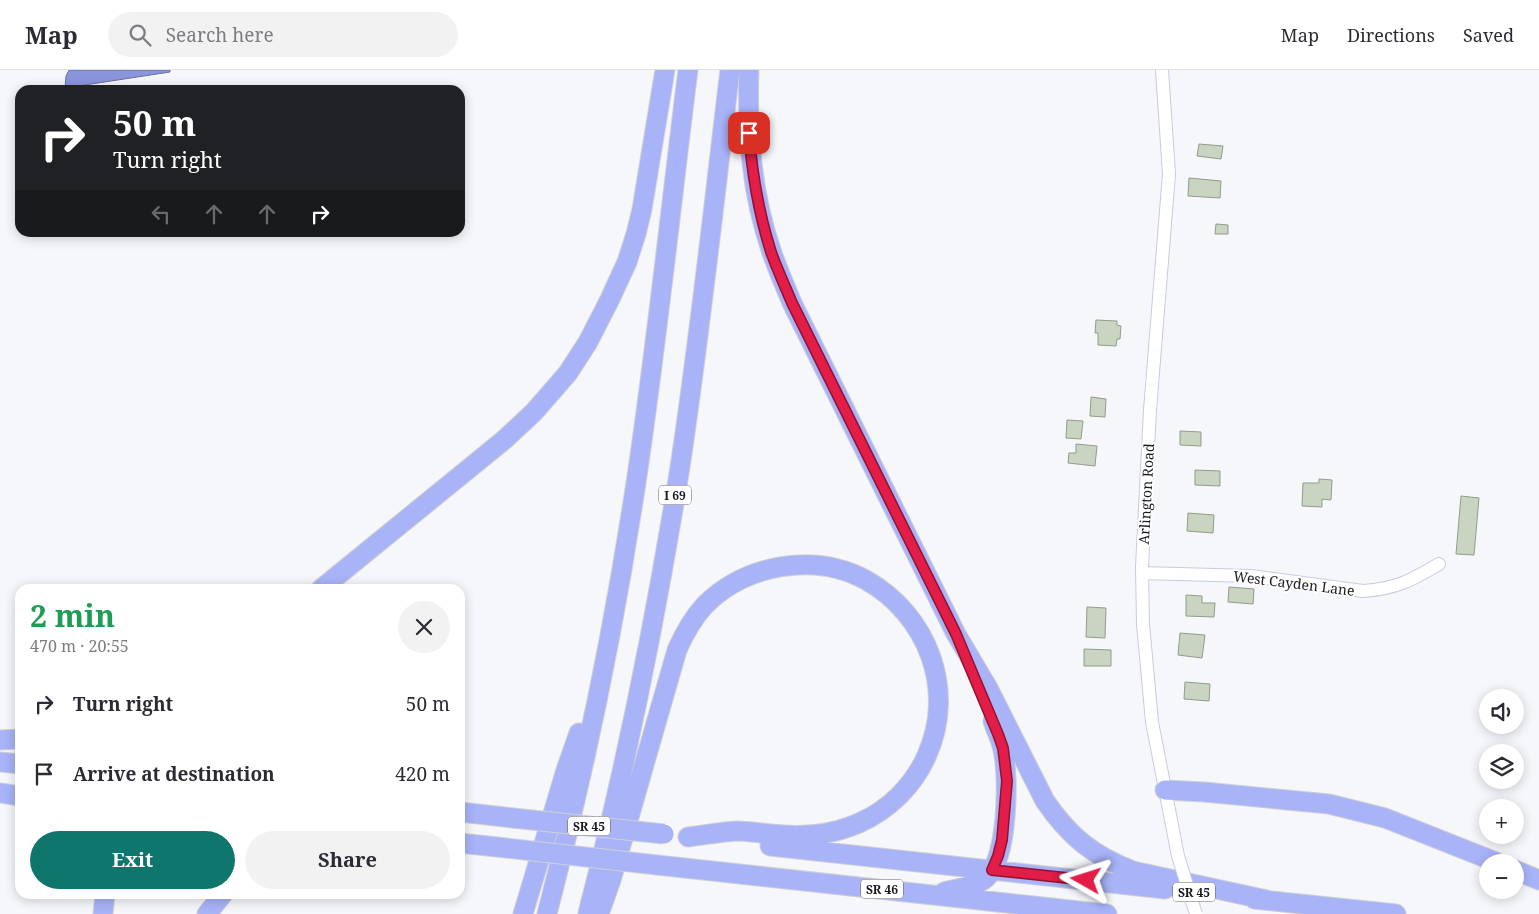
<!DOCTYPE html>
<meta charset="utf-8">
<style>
:root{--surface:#fff;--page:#f2f2f3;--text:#2b2b33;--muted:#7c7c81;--line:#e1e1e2;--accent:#0f766e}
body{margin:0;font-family:"Noto Serif",serif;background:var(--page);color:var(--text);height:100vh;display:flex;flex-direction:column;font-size:19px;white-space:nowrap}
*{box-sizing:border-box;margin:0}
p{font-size:16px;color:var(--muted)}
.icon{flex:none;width:28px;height:28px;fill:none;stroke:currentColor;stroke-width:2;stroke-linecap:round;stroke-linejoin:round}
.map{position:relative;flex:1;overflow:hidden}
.sheet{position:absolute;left:15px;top:514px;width:450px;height:315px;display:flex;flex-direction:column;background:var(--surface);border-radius:15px;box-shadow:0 2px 12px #0003}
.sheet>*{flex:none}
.guide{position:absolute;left:15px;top:15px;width:450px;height:152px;border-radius:15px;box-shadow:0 2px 12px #0003;background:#202124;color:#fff;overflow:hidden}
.tools{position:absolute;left:1479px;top:619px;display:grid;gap:10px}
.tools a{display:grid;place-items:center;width:45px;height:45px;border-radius:50%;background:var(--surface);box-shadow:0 2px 12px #0003;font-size:25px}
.pin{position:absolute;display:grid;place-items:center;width:42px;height:42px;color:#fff;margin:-21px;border-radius:10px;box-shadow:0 2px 8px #0006}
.me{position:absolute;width:55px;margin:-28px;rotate:276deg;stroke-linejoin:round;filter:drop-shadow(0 0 4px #0008)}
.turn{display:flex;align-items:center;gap:18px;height:105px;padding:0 15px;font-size:22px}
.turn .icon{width:65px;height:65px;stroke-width:2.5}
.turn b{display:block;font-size:35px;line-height:42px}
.lanes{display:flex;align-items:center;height:48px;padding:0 15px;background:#0003;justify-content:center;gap:25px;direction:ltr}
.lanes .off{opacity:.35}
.round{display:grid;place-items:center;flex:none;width:52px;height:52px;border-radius:26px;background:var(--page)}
.head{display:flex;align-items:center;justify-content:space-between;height:85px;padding:0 15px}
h1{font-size:30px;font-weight:700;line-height:38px;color:#1e9e55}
.action{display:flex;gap:10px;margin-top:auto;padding:10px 15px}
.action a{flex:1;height:58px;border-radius:30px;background:var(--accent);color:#fff;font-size:20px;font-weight:700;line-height:58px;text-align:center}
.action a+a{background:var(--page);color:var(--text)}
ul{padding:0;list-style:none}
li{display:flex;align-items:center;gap:15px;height:70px;padding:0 15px}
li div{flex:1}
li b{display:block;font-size:19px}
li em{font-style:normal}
header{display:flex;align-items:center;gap:30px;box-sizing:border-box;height:70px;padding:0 25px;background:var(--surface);border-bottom:1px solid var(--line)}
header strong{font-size:24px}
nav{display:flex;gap:28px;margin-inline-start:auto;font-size:18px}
.search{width:350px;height:45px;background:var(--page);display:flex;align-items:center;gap:12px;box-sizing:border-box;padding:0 18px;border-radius:28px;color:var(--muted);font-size:19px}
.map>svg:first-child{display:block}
.water{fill:#8b95dc;stroke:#6870a4}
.building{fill:#c9d5c1;stroke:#919c8a}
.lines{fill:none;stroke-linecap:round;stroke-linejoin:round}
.minor-casing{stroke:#c7cbe0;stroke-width:14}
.highway-casing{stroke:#d1d1d3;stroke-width:21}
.minor{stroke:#fff;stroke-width:12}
.highway{stroke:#a8b3f8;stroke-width:19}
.minor-bridge-casing{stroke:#c7cbe0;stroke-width:14;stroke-linecap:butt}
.highway-bridge-casing{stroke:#d1d1d3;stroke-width:21;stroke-linecap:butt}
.minor-bridge{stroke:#fff;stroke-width:12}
.highway-bridge{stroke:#a8b3f8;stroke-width:19}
.route-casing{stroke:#92132f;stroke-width:12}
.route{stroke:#e11d48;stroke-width:9}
.labels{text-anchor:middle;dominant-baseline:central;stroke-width:4;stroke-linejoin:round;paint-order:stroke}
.shield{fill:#fff;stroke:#5d5f64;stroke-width:1}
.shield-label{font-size:12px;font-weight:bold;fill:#181a21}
.street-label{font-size:14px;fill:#181a21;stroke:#fff}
</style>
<header>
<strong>Map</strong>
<div class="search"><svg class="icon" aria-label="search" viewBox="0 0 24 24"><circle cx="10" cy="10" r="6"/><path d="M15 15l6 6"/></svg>Search here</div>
<nav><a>Map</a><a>Directions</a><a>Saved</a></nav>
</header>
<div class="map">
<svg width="1539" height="844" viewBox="0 0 1539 844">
<rect width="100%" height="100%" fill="#f6f7fb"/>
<path class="water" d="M69,0H170V2L65,18L66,6Z"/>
<path class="building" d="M1199,74L1223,76L1221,89L1197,86Z
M1189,108L1221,111L1220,128L1188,126Z
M1216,154L1228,155V164H1215Z
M1096,250L1117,251V255L1121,256L1120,269H1117L1116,276L1098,275V263H1095Z
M1091,327L1106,329L1105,347L1090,346Z
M1067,350L1083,351L1081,369L1066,368Z
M1180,361L1201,362V376L1180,375Z
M1076,374L1097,376L1095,396L1068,393L1069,383H1076Z
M1195,400L1220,401V416L1195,415Z
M1319,409L1332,410L1331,430L1322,429V437L1302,436L1303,413H1319Z
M1461,426L1479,428L1474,485L1456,484Z
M1188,443L1214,445L1213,463L1187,461Z
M1229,517L1254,519L1253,534L1228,532Z
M1186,525L1202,526V533H1215L1214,547L1186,546Z
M1087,537L1106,538L1105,568L1086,567Z
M1180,563L1205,565L1202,588L1178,585Z
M1084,579L1111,580V596H1084Z
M1185,612L1210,614L1209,631L1184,629Z"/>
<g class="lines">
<defs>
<path id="minor" d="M1162,0L1169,104L1150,340L1142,497L1143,554L1152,652L1178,786
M1142,503L1251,506L1363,521C1396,519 1412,510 1439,494"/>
<path id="highway" d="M749,0C747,62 751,123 772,183C778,200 785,216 792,233L956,564L988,618L1045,731C1069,766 1093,786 1133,801L1267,830
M321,519L504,370L534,342L568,303L588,272L610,229L627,192L636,164L642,139L665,0
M0,670L20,669
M0,692L20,694
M1165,720L1204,722L1329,734L1385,748L1496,792
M0,723L20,726
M460,742L513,748
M460,773L506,778
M770,776L1165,819
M657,795L1107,844
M1515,800L1539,810
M944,822C957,818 977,817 987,807C1008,787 1009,707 1003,680C1001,670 996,661 993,651
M1254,829L1396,844
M588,843C626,696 656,547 680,397C700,265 714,132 730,0
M103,844L105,824
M207,844L223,824
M523,844L566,700L579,663
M547,844C585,700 615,553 637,406C657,271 671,135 688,0
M599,844L611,810L677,580C684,564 693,548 705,535C746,494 815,482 866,510C928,545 956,620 927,685C914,715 889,740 859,753C830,766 802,767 770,764C759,763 748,761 737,761C720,762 704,765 688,767"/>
</defs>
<use href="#minor" class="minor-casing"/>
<use href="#highway" class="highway-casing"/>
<use href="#minor" class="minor"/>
<use href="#highway" class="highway"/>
<defs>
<path id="minor-bridge" d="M1178,786L1196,844"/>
<path id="highway-bridge" d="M513,748L664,764
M506,778L657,795"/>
</defs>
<use href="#minor-bridge" class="minor-bridge-casing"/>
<use href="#highway-bridge" class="highway-bridge-casing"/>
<use href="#minor-bridge" class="minor-bridge"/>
<use href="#highway-bridge" class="highway-bridge"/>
</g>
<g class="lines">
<defs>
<path id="route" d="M749,63C752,104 759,144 771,182C777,199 785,216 792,233L956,564L998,664L1003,678L1007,711L1002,770L998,786L992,800L1086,810"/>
</defs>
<use href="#route" class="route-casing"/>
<use href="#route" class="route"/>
</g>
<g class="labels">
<g class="shield">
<rect x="659" y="415.5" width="32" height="19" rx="4"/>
<rect x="568" y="746.5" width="42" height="19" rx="4"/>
<rect x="861" y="809.5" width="42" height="19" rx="4"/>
<rect x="1173" y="812.5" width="42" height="19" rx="4"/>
</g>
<g class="shield-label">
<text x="675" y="425">I 69</text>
<text x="589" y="756">SR 45</text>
<text x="882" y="819">SR 46</text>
<text x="1194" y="822">SR 45</text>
</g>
<g class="street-label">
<text transform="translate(1146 424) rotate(-87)">Arlington Road</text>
<text transform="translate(1294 513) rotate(7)">West Cayden Lane</text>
</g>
</g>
</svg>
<div class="tools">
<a><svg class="icon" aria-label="sound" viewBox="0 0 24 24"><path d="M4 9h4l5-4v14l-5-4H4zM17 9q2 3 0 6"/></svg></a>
<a><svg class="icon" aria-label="layers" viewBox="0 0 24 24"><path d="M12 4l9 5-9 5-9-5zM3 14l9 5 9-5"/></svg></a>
<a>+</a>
<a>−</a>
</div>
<div class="pin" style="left:749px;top:63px;background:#d93025"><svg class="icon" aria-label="arrive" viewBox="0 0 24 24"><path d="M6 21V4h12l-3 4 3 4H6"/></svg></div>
<svg class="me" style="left:1086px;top:810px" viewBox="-20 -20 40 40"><path d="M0-17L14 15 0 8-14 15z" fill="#e11d48" stroke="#fff" stroke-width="4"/></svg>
<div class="guide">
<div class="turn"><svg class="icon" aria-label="right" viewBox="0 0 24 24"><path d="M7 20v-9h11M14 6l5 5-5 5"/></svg><div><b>50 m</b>Turn right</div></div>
<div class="lanes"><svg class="icon off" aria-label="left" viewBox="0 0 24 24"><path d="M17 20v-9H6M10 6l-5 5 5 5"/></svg><svg class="icon off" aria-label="ahead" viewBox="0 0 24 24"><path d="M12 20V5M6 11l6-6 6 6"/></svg><svg class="icon off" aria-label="ahead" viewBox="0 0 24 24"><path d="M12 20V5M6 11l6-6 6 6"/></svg><svg class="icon" aria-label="right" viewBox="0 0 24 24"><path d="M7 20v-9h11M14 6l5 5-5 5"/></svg></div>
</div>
<section class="sheet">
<div class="head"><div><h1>2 min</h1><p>470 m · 20:55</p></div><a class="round"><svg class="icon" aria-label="close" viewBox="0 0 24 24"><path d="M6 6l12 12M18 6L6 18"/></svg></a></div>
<ul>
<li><svg class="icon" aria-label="right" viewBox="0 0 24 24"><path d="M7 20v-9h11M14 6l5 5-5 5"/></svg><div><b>Turn right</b></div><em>50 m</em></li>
<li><svg class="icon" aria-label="arrive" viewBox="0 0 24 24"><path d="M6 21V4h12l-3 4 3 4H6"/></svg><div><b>Arrive at destination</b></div><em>420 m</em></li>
</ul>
<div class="action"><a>Exit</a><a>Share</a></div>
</section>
</div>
